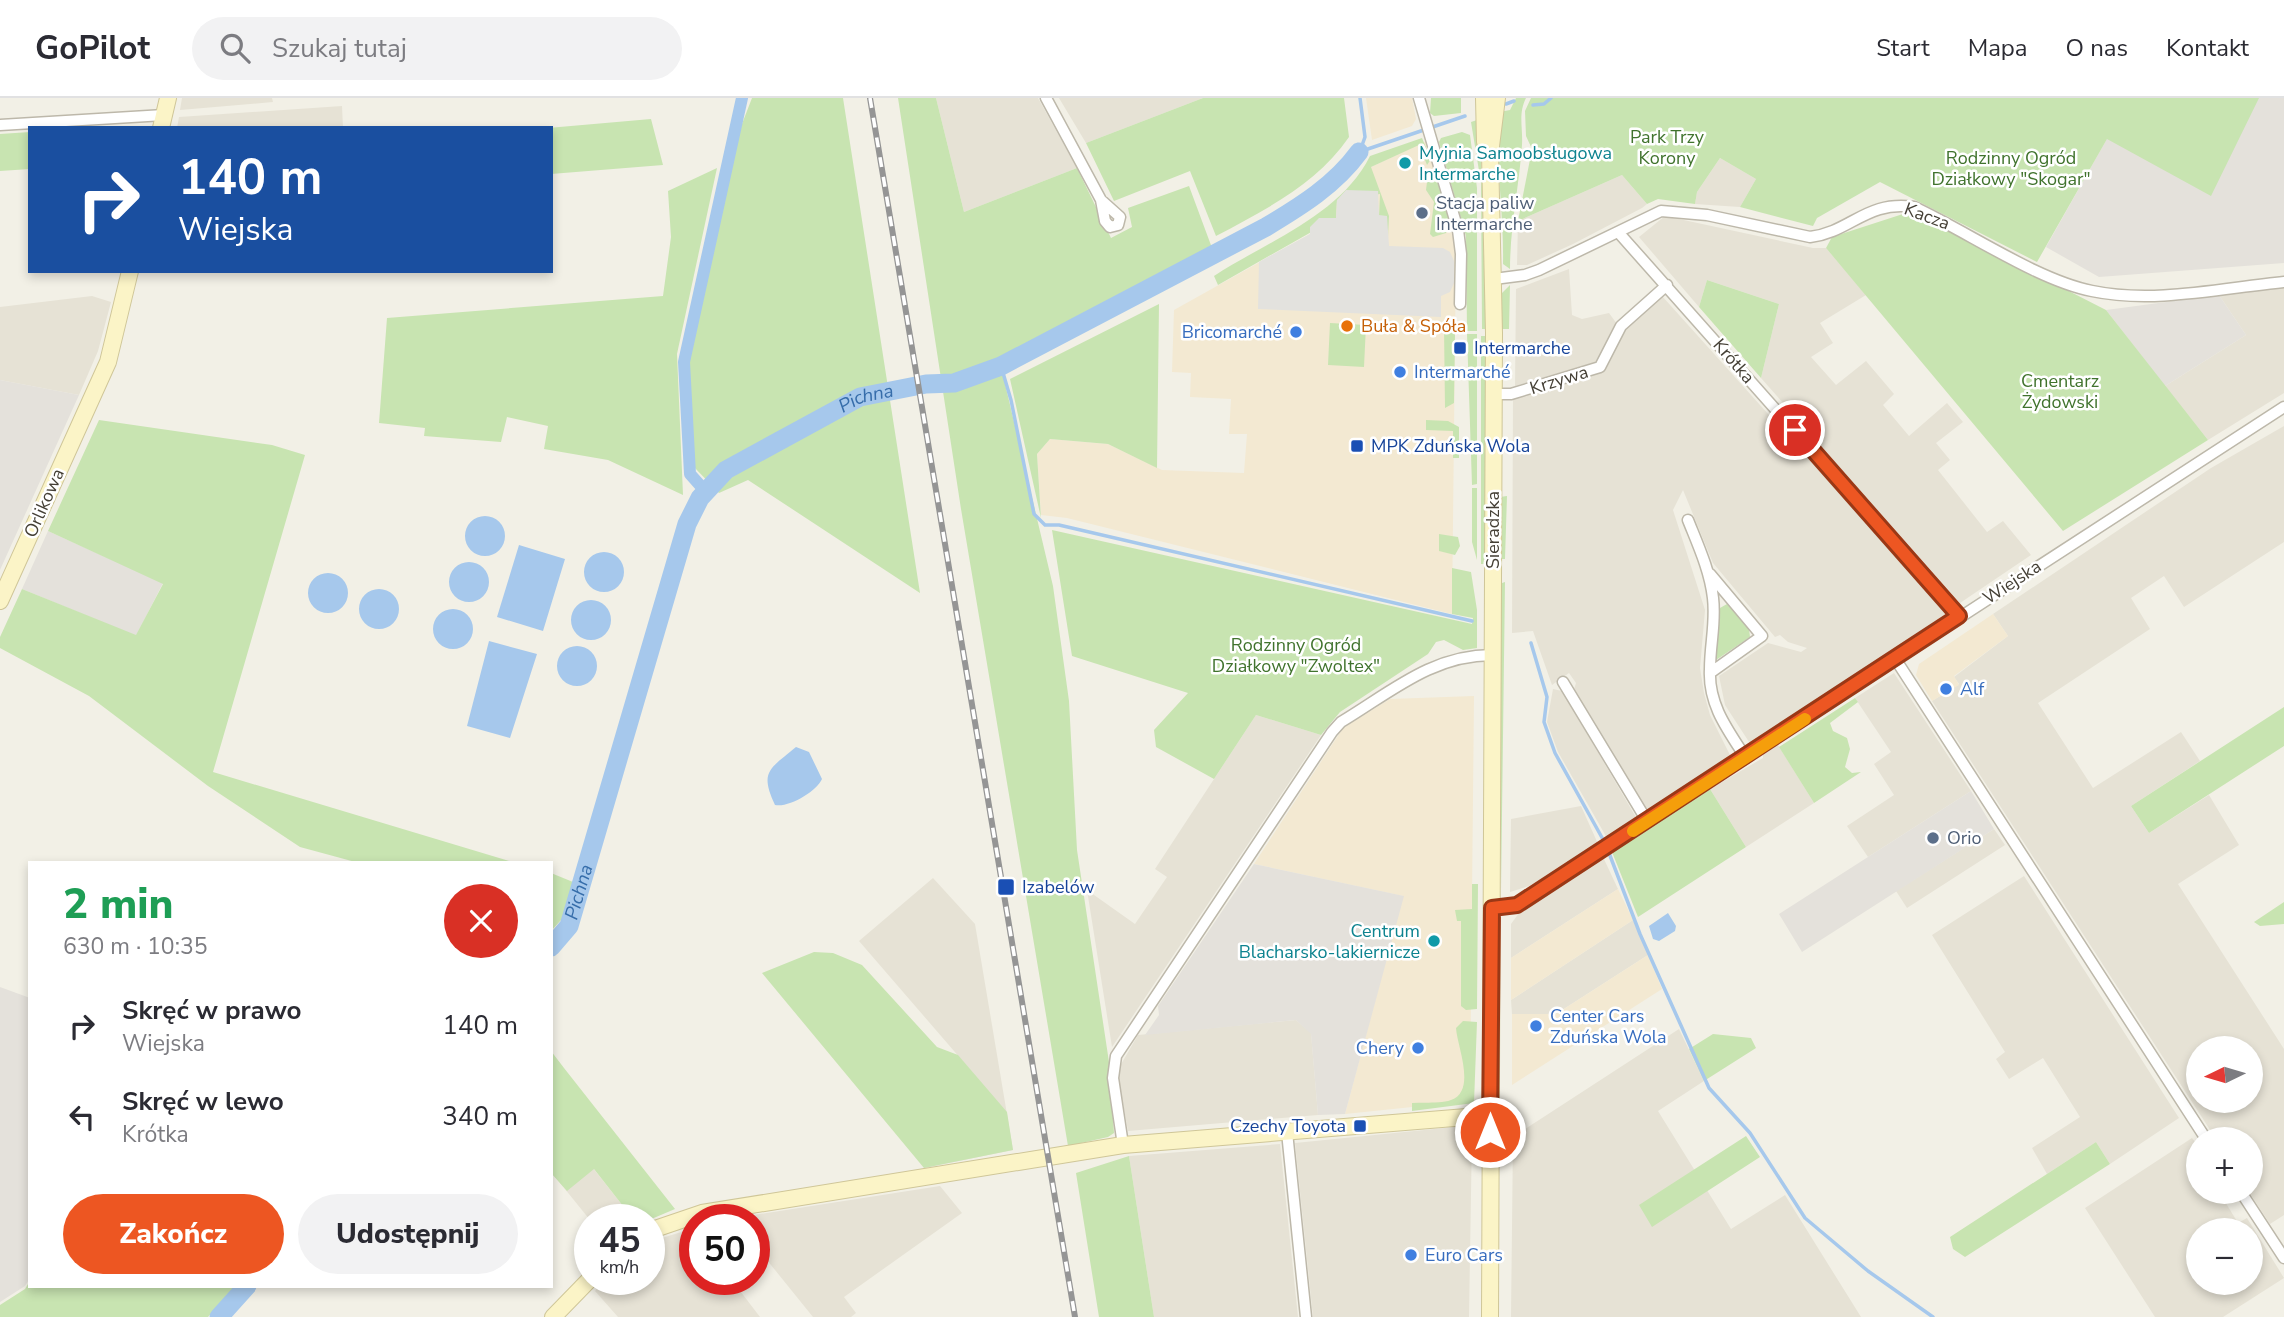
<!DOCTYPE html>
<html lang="pl">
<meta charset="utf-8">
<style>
:root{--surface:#fff;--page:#f2f2f3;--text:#2b2b33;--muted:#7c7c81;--line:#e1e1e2;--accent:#ed5622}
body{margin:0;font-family:"Nunito Sans",sans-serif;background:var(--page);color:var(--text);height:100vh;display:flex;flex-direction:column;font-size:26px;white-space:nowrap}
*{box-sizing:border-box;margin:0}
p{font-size:23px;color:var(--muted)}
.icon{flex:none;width:38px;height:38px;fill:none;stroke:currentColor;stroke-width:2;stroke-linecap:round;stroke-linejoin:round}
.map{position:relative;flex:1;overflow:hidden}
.panel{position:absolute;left:28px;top:763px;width:525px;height:427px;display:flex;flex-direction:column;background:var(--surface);border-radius:0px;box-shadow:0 4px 10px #0003}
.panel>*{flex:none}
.banner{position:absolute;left:28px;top:28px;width:525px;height:147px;border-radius:0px;box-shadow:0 4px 10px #0003;background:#1a4fa0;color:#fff;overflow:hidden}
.needle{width:46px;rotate:265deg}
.controls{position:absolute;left:2186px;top:938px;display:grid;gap:14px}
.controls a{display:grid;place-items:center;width:77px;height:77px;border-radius:50%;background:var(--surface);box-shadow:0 4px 10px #0003;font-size:35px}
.speed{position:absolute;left:574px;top:1106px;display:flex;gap:14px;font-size:35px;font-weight:700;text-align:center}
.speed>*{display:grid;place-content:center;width:91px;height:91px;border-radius:50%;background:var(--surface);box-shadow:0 4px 10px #0003;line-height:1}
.speed small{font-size:18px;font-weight:400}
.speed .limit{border:10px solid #d22;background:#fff;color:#111}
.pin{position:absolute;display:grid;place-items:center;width:60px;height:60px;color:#fff;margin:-30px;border:4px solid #fff;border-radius:50%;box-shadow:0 2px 7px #0007}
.me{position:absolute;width:77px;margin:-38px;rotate:0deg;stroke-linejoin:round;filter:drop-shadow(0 0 5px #0008)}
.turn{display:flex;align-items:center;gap:24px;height:147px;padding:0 35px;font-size:32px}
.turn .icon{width:91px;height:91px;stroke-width:2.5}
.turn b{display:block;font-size:49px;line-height:60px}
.round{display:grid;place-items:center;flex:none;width:74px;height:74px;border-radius:37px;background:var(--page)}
.head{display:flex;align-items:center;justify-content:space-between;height:119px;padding:0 35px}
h1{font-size:42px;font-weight:800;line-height:52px;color:#1e9e55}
.primary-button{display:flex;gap:14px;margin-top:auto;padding:14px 35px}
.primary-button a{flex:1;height:80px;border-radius:42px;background:var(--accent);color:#fff;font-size:28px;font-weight:800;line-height:80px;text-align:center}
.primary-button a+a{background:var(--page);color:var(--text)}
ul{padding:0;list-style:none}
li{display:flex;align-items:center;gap:21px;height:91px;padding:0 35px}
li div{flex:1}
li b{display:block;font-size:26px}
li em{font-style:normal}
header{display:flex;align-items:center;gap:42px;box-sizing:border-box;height:98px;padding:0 35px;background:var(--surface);border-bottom:2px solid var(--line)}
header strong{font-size:33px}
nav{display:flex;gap:38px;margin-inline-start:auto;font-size:24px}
.search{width:490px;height:63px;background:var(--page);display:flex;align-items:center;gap:18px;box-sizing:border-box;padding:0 24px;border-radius:38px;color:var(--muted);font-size:26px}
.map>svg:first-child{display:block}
.residential{fill:#e6e2d5;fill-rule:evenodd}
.commercial{fill:#f3e9d2}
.industrial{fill:#e4e1db}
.green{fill:#c8e4b1}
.parking{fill:#e3e2de}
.water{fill:#a6c8ec}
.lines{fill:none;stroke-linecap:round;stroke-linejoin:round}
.stream{stroke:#a6c8ec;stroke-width:3.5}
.canal{stroke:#a6c8ec;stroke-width:12}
.river{stroke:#a6c8ec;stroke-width:19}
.street-casing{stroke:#bdb8aa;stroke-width:13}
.secondary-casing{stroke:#cfc698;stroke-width:18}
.street{stroke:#fff;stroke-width:10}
.secondary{stroke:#fbf4c7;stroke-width:16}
.rail-casing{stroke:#959595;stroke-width:6}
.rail{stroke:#fff;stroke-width:3.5;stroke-dasharray:10;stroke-linecap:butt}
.route-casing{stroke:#9a3816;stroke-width:18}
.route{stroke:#ed5622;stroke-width:12}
.slow{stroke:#f59e0b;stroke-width:12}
.culture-dot{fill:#0f9aa8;stroke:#fff;stroke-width:2.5}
.service-dot{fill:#5c6f8a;stroke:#fff;stroke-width:2.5}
.food-dot{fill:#e8710a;stroke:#fff;stroke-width:2.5}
.shop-dot{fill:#3f7fe0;stroke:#fff;stroke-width:2.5}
.transit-dot{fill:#1a4fb4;stroke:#fff;stroke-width:2.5}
.labels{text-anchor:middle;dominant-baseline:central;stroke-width:5;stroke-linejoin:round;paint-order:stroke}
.park-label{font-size:18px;fill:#40732d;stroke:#fff}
.culture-label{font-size:18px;fill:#0d838f;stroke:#fff;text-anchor:start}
.service-label{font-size:18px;fill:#4e5e75;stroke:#fff;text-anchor:start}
.street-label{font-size:18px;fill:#454036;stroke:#fff}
.food-label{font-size:18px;fill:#c56008;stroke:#fff;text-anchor:start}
.shop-label{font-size:18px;fill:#366cbe;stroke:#fff;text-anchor:start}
.transit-label{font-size:18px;fill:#164399;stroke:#fff;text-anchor:start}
.water-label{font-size:19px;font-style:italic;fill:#366daa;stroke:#fff}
</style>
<header>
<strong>GoPilot</strong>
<div class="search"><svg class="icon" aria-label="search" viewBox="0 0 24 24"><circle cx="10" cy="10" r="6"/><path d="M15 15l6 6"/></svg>Szukaj tutaj</div>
<nav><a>Start</a><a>Mapa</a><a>O nas</a><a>Kontakt</a></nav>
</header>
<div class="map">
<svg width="2284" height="1219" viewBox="0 0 2284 1219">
<rect width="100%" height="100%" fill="#f2f0e6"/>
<path class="residential" d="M182,0H272L273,4L180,12Z
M936,0H1038L1077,70L964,114Z
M1059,0H1203L1086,45Z
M342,8L343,30H177L179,19Z
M1720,60L1756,81L1740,109L1695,106L1697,94Z
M1622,77L1647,106L1642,110L1573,146L1527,167H1517L1518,123Z
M1665,118L1813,150H1826L1866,197L1820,225L1833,245L1811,259L1836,287L1866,263L1894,296L1883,307L1909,338L1947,305L1963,324L1936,345L1950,362L1938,372L1987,434L2003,423L2031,457L1960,505L1761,280L1779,206L1707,182L1699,209L1639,139Z
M1569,171L1572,217L1582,221L1609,215L1617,226L1602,262L1515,288L1516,191Z
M2284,187V295L2208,342L2165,288L2246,237L2219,197Z
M92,198L111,204L98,253L79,297L0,282V209Z
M1662,198L1948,516L1894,557L1757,648L1751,647L1725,607L1719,578L1768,545L1801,554L1807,550L1788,544L1780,537L1775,539L1713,465L1683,392L1673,412L1705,512L1700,570L1704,595L1710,617L1730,657L1726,664L1647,715L1573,595L1576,585L1569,575L1552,587L1533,533L1512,535L1513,300L1604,274L1623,230Z
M2284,328V444L2184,509L2164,478L2131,500L2150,531L2038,605L2093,690L2181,634L2200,663L2131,708L2149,735L2209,697L2239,747L2178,786L2284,951V1117L2270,1126L2249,1094L2250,1041H2216L1932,603L1959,586L1954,579L2008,538L1993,516L2211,370ZM2198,950H2250V1003H2198Z
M1894,575L1971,693L1868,759L1847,728L1894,697L1874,666L1891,654L1855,600Z
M1553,591L1562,593L1637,721L1607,740L1558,654L1547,624Z
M1256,617L1321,637L1112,949L1087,792L1135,826L1167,779L1155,771Z
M1778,647L1814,705L1746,749L1710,691L1763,660V656Z
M1581,708L1599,748L1529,788L1510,794L1511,721Z
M1994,731L2005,747L1907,810L1896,793Z
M1603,759L1618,791L1511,860V826L1524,808Z
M2024,778L2179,1020L2110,1066L2096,1044L2047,1076L2032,1050L2080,1019L2043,960L2009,981L1996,961L2005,954L1932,837Z
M933,780L975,826L1013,1052L924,1070L973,975L859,843Z
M1633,822L1648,857L1556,916H1512L1511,902Z
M1296,922L1311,935L1318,1017L1128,1033L1118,978L1120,968L1138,937Z
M1679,931L1704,983L1658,1013L1731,1131L1785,1097L1861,1219H1511L1513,1039Z
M1464,1028L1472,1035L1469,1219H1313L1295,1045Z
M2192,1040L2198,1048V1094H2229L2231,1097L2224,1102L2238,1125L2247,1120L2284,1180L2223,1219H2155L2085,1110ZM2198,1132H2250V1185H2198Z
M1280,1046L1298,1219H1154L1129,1058Z
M578,1051L634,1122H590L552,1075Z
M940,1088L962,1115L844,1199L856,1215L851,1219H813L754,1146V1122L734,1120Z
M691,1131L695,1136V1181H731L760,1219H618L595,1193L606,1181H649V1144Z"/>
<path class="commercial" d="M1366,0H1412L1416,21L1412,28L1372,42Z
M1426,43L1456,151L1452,516L1067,420L1041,417L1037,356L1050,341L1108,346L1162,372L1244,375L1247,336H1229L1231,301L1190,299L1191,275L1172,274L1174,212L1310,136L1371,69Z
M1993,516L2008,538L1954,578L1959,587L1932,603L1916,577L1919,566Z
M1474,598L1470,1003L1345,1016L1403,798L1254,766L1343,630L1390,601Z
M1618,791L1633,822L1511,902V860Z
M1648,857L1662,891L1512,987V916H1556Z"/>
<path class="industrial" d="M2130,0H2284V165L2099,179L2046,149Z
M2219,197L2246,237L2165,288L2106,212Z
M0,282L79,297L0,472Z
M48,433L163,485L136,538L22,491Z
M1971,693L1994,731L1802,854L1779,816Z
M1254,766L1404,798L1345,1016L1318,1017L1311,936L1296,922L1145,937L1159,917L1158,908Z
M0,889L30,900V1180L25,1188L0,1204Z"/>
<path class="green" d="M752,0H843L920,495L748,382L719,395L694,369L688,262L735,44Z
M898,0H936L964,114L1077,70L1111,140L1132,129L1128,110L1189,88L1215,158L1001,269L1053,488L1069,603L1077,752L1109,964L1114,1035L1108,1039L1068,1048L961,411Z
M1203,0H1344L1349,39C1317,86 1265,112 1216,138L1190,73L1114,103L1086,45Z
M1431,0H1461V15L1434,18L1430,15Z
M1516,0H1526C1518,16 1523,29 1522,47C1519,89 1510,129 1510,171L1503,166C1504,115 1495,65 1499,14L1510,12Z
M1531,0H2259L2211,98L2107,41L2037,164L1880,84L1817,120L1813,128L1740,109L1756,81L1720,60L1697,94L1695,106L1658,101L1647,106L1622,77L1518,123L1532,51L1526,38L1525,13Z
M651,21L663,67L551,76V30H548Z
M1480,21L1486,231H1482L1481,85L1471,24Z
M30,34V71L0,73V36Z
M1462,34L1470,37L1477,90V233H1467L1466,138L1439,44L1441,40Z
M1422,40L1431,61L1427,67L1419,47L1371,69L1389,118L1388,139L1379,118L1380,96L1337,102L1336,120L1218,187L1214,178C1267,143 1340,118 1370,58Z
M717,70L677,256L683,397L608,362L544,351L548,328L507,319L501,344L424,338L425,330L379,325L387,220L663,198L671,139L668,93Z
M1432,81L1439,86L1450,123L1446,135L1433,139L1430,136L1434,104L1426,92L1427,84Z
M1906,115L1920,117L2106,212L2208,342L2063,433L1826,150L1832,139Z
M1707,182L1779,206L1761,280L1699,209Z
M1510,187L1509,231H1500L1501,196Z
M1159,206L1157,370L1108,346L1050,341L1037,356L1041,420L1010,281Z
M1330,225L1366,227L1364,269L1328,267Z
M1444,229L1455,236L1454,305L1445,310Z
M1467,236H1477V386L1472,387Z
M1481,238H1487L1486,466H1481Z
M99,322L272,347L305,357L213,674L516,765H359L300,749L208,688L89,598L0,550V539L22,491L136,537L163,486L48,433Z
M1426,322L1448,323L1459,329V360H1453V333L1426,332Z
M1472,390H1477V462L1472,444Z
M1507,398L1505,461H1501L1500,399Z
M1052,432L1472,526L1473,520L1452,516V470L1471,474L1477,512V550L1463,552L1444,542L1436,544L1428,556L1340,614L1321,637L1256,617L1214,681L1156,649L1154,632L1188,595L1072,558Z
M1439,436L1458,439L1460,448L1455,457L1439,453Z
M1505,484L1501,793L1499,486Z
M1727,506L1749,531L1750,539L1716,562L1720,510Z
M1855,600L1858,604L1830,625L1833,633L1847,640L1850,651L1845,669L1852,675L1861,674L1814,705L1779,649Z
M2284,609V648L2149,735L2131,708Z
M1710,691L1746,749L1638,819L1612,754Z
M551,775L573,784L562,821L551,833Z
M1472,786H1478L1477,911L1466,912L1461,908V823H1457L1455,812L1472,811Z
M2284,804V826L2260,828L2254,824Z
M814,854L833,855L862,867L937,949L958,957L1007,1014L1013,1052L924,1070L762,875Z
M1463,923L1477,924L1474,1005L1412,1013V1005C1424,1004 1440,1006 1451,1002C1477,993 1457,948 1456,930Z
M1713,936L1751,940L1756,950L1704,983L1689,951Z
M551,953L564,970L675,1111L649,1122H634L594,1071L567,1093L551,1075Z
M1746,1038L1760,1059L1652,1129L1639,1107Z
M2096,1044L2110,1066L1965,1159L1953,1151L1950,1139Z
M1129,1058L1154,1219H1099L1076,1075Z
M30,1183V1188H236L208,1219H0V1207L25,1191Z"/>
<path class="parking" d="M1346,92L1378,93L1379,117L1387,118L1389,148L1443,150L1450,154L1454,163V185L1450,194L1441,198V219L1258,211L1259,164L1310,136V129L1319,120H1336L1337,102Z"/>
<path class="water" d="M465 438a20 20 0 1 1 40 0a20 20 0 1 1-40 0Z
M519,447L565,461L543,533L497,519Z
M584 474a20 20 0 1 1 40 0a20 20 0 1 1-40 0Z
M449 484a20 20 0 1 1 40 0a20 20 0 1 1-40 0Z
M308 495a20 20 0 1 1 40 0a20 20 0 1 1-40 0Z
M359 511a20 20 0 1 1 40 0a20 20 0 1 1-40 0Z
M571 522a20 20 0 1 1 40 0a20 20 0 1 1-40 0Z
M433 531a20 20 0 1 1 40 0a20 20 0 1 1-40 0Z
M489,543L537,556L510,640L467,628Z
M557 568a20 20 0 1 1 40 0a20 20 0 1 1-40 0Z
M796,649L809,654L822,681C817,693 789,710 775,707C759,673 770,671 796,649Z
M1668,815L1676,828L1675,833L1659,843L1653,841L1649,828Z"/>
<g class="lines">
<path class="stream" d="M1506,6L1514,3
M1533,7L1544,6L1551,0
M1360,53L1365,39L1360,0
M1359,54L1465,18
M1001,268L1011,302L1034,416L1045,427H1059L1472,523
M1531,545L1547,599L1544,624L1555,655L1605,745
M1609,755L1640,836L1709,990L1750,1035L1805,1120L1868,1173L1933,1219"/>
<path class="canal" d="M706,394L690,376L684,264L742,0"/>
<g class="river">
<path id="s1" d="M551,849L569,828L687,426L700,400L726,372L860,299L926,286L954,285L1001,268L1266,129C1301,108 1335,87 1359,54"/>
<path d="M219,1219L247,1188"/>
</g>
<defs>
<path id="street" d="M1046,0L1101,102L1105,123L1110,129L1118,127L1120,119L1101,102
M1419,0L1458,132L1461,156L1460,206
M0,27L164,17
M1618,134L1959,518
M1494,181L1525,177L1539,172L1661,113L1707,117L1810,139C1851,134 1866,102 1914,109C1968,134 2037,182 2092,193C2154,206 2222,190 2284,184
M1493,296H1511L1600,269L1621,228L1667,187
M1688,422C1698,447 1710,473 1713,500C1716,525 1710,546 1710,571C1708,606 1727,631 1746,660
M1896,562L2206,1041
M1710,575L1762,538L1710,476
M1563,584L1647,723
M1492,809L1517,807L2284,309
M1287,1034L1306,1219
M1123,1047L1113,980L1116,958L1332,634L1341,624C1391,594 1432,557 1492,557
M2241,1094L2284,1160"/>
<path id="secondary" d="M1484,0L1485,44
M161,30L168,0
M0,503L108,264L130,173
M649,1133L702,1115L1123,1047L1491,1017
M553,1219L590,1181
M1490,1219L1494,235L1490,56L1497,0"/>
</defs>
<use href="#street" class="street-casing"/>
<use href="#secondary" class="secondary-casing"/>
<use href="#street" class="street"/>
<use href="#secondary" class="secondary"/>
<defs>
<path id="rail" d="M870,0L1075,1219"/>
</defs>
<use href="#rail" class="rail-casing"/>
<use href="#rail" class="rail"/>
</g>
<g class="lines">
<defs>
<path id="route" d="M1490,1034L1492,810L1517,807L1959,518L1795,332"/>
</defs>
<use href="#route" class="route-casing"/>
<use href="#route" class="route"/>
<path class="slow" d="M1633,733L1805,621"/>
</g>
<g class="culture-dot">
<circle cx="1405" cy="65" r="7"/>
<circle cx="1434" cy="843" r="7"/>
</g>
<g class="service-dot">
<circle cx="1422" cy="115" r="7"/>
<circle cx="1933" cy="740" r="7"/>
</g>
<circle class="food-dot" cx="1347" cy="228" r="7"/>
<g class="shop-dot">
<circle cx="1296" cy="234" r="7"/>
<circle cx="1400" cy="274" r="7"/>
<circle cx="1946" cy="591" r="7"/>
<circle cx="1536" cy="928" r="7"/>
<circle cx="1418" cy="950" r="7"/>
<circle cx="1411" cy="1157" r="7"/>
</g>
<g class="transit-dot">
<rect x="1453" y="243" width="14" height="14" rx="3.5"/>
<rect x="1350" y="341" width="14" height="14" rx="3.5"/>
<rect x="997" y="780" width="18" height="18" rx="3.5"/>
<rect x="1353" y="1021" width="14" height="14" rx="3.5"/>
</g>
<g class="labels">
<g class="park-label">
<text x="1667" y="39">Park Trzy<tspan x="1667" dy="21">Korony</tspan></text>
<text x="2011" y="60">Rodzinny Ogród<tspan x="2011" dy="21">Działkowy "Skogar"</tspan></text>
<text x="2060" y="283">Cmentarz<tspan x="2060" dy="21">Żydowski</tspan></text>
<text x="1296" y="547">Rodzinny Ogród<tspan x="1296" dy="21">Działkowy "Zwoltex"</tspan></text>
</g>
<g class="culture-label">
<text x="1419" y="55">Myjnia Samoobsługowa<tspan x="1419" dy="21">Intermarche</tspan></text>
<text x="1420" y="833" text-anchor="end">Centrum<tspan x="1420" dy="21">Blacharsko-lakiernicze</tspan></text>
</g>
<g class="service-label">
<text x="1436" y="105">Stacja paliw<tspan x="1436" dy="21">Intermarche</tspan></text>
<text x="1947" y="740">Orio</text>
</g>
<g class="street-label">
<text transform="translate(1927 118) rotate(20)">Kacza</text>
<text transform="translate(1734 263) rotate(49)">Krótka</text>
<text transform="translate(1559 282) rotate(-17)">Krzywa</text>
<text transform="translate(44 405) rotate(-66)">Orlikowa</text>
<text transform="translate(1493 432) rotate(-90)">Sieradzka</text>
<text transform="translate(2012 484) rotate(-33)">Wiejska</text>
</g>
<g class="food-label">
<text x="1361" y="228">Buła &amp; Spóła</text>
</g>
<g class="shop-label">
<text x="1282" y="234" text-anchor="end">Bricomarché</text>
<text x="1414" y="274">Intermarché</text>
<text x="1960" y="591">Alf</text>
<text x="1550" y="918">Center Cars<tspan x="1550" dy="21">Zduńska Wola</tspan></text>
<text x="1404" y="950" text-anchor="end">Chery</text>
<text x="1425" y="1157">Euro Cars</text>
</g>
<g class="transit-label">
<text x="1474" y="250">Intermarche</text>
<text x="1371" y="348">MPK Zduńska Wola</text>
<text x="1022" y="789">Izabelów</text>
<text x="1346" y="1028" text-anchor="end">Czechy Toyota</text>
</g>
<g class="water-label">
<text stroke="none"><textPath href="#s1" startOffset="672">Pichna</textPath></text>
<text stroke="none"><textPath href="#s1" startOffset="63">Pichna</textPath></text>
</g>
</g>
</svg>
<div class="controls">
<a><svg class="needle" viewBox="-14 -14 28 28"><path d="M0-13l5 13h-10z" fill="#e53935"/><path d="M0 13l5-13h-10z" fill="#7c7c81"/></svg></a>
<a>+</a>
<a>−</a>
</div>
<div class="speed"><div>45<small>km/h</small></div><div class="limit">50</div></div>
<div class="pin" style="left:1795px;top:332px;background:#d93025"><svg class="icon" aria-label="arrive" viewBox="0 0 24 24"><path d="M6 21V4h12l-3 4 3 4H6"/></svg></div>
<svg class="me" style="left:1490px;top:1034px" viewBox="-20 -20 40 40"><circle r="17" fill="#ed5622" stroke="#fff" stroke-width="3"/><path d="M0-11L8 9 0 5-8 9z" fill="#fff"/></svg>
<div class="banner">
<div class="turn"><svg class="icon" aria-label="right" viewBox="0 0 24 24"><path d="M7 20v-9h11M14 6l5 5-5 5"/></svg><div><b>140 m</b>Wiejska</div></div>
</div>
<section class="panel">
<div class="head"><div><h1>2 min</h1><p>630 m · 10:35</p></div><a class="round" style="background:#d93025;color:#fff"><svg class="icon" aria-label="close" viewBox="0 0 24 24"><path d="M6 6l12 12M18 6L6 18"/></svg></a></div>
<ul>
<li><svg class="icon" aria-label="right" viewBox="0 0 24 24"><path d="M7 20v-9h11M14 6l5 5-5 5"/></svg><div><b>Skręć w prawo</b><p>Wiejska</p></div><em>140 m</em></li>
<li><svg class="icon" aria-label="left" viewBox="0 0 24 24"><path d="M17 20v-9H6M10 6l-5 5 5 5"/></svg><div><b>Skręć w lewo</b><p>Krótka</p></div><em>340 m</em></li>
</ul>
<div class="primary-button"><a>Zakończ</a><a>Udostępnij</a></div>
</section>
</div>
